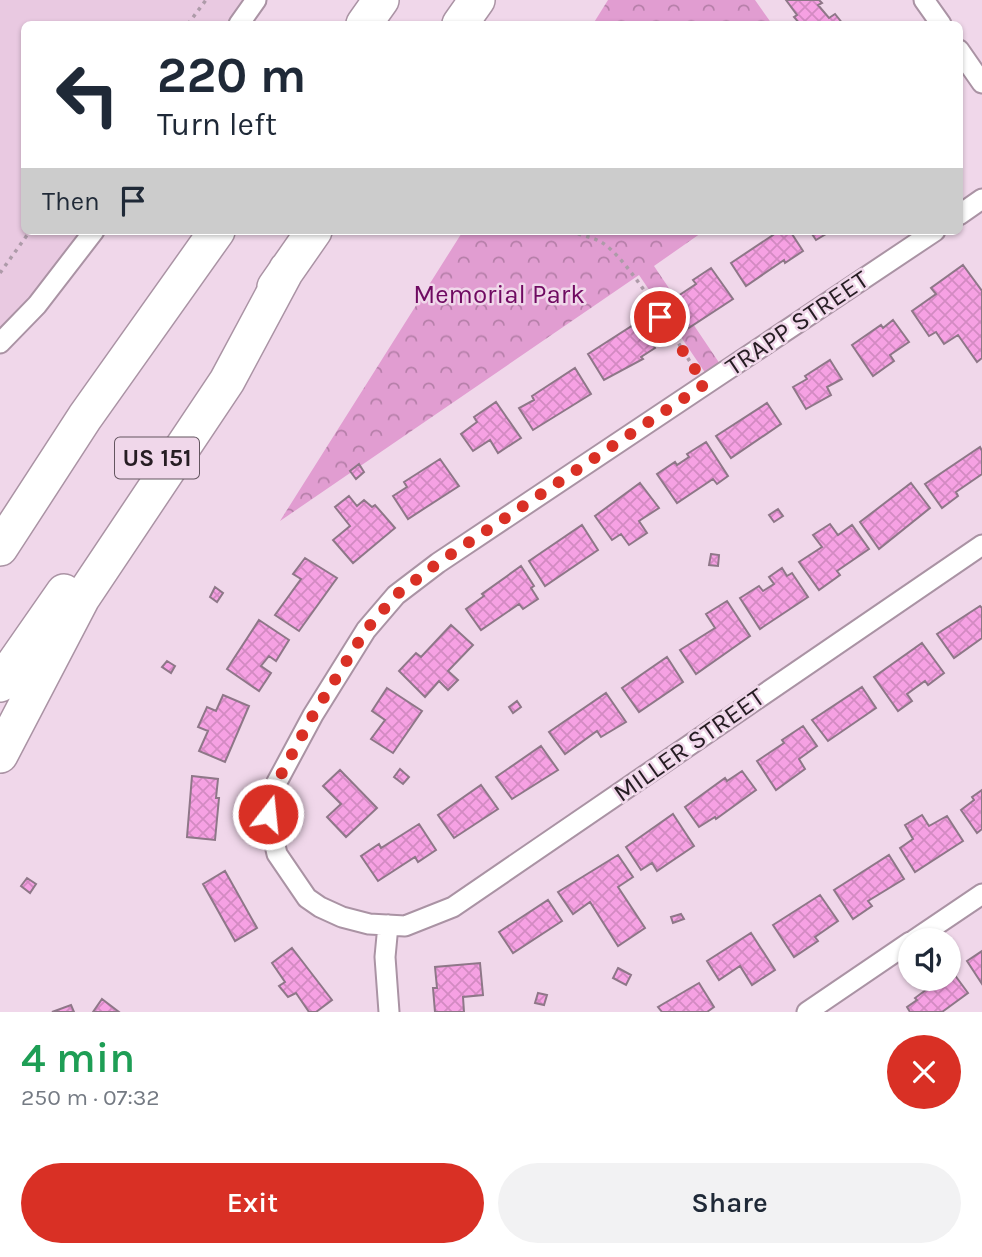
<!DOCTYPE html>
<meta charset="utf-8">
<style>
:root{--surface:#fff;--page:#f2f2f3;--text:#1f2937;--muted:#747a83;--accent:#d93025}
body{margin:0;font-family:Karla,sans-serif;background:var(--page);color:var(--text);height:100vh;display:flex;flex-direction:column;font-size:26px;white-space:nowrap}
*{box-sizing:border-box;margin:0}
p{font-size:23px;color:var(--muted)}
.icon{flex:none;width:38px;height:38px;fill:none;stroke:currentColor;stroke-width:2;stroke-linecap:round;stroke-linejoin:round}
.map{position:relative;height:1012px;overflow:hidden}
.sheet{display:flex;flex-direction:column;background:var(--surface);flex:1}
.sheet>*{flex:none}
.hud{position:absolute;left:21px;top:21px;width:942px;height:214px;border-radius:10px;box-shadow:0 2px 5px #0004;background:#fff;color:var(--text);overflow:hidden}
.fabs{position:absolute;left:898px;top:928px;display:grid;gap:14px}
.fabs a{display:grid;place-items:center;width:63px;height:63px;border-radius:50%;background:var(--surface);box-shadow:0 2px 5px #0004;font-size:35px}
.pin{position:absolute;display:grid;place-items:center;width:60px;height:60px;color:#fff;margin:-30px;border:4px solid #fff;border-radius:50%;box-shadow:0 2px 7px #0007}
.me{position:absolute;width:77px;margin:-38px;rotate:16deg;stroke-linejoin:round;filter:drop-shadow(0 0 5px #0008)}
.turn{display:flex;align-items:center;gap:24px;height:147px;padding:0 21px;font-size:32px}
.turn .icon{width:91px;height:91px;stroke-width:2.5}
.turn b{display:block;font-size:49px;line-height:60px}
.then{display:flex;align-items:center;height:66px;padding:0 21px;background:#0003;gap:14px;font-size:26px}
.round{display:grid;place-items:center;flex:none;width:74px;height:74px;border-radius:37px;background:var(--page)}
.summary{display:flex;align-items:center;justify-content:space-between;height:119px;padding:0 21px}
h1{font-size:42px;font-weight:600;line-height:52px;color:#1e9e55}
.primary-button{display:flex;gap:14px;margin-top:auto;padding:14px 21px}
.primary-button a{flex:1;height:80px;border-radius:42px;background:var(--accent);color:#fff;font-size:28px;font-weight:600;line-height:80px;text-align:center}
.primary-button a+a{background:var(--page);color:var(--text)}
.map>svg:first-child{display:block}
.built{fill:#e9c9e1}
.park{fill:url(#park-crowns)}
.building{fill:url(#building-cross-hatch);stroke:#8e7788;stroke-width:2}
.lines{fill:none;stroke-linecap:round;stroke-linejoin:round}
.street-casing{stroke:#aa93a4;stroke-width:23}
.highway-casing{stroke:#aa93a4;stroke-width:38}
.path{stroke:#ae9ba9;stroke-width:3.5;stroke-dasharray:3.5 5;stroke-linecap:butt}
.street{stroke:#fff;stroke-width:19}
.highway{stroke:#fff;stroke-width:35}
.route{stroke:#d93025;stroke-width:12;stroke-dasharray:0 21.6}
.labels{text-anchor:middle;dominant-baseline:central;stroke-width:5;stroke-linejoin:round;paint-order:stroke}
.shield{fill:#f0d7ea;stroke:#63555f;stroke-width:2}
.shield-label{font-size:24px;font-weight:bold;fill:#261d23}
.park-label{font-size:26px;fill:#6f0a61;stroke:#f0d7ea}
.street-label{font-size:26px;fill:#261d23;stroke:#f0d7ea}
</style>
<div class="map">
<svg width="982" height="1012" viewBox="0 0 982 1012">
<defs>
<pattern id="park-crowns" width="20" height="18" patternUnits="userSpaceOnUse" patternTransform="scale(1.75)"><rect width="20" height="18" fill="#e19dd1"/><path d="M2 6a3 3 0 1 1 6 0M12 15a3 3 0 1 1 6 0" fill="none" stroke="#b67fa9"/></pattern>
<pattern id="building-cross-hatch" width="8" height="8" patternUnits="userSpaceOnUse" patternTransform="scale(1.75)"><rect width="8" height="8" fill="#f6a1e3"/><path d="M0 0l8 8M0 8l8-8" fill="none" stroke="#d38ac2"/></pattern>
</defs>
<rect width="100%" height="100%" fill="#f0d7ea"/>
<path class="built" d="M0,0H256L239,24H24V231H94L0,343Z"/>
<path class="park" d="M608,0H755L772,24H593Z
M463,231H704L654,266L720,364L706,374L639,275L280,521Z"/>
<path class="building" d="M786,0H819L822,3L818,5L829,18L835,14L843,24H800L794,17L797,15Z
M779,231H790L803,251L785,263L784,260L746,286L731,263Z
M810,231H831L816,240Z
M963,265L982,291V358L977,362L958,335L944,344L936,332L929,336L912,311L936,294L931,288Z
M711,268L733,299L684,331L666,304L696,284L693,280Z
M893,320L909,342L890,355L894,361L873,376L852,345L881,325L883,328Z
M638,322L655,348L641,357L643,359L604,380L588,354Z
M830,360L842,379L827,387L831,395L806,409L793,387L807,379L805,376Z
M575,368L591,394L533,430L519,408L534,400L532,396Z
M496,402L521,438L498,453L490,440L473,451L461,434L477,422L474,417Z
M767,403L781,424L731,458L716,436Z
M706,442L728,476L717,484L713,479L677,503L657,474L675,462L677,465L689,457L687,454Z
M980,447L982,451V474L956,492L958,496L942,508L925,484Z
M440,459L459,486L408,519L393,496L407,487L404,482Z
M359,464L364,472L356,479L350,471Z
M640,483L659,508L639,521L647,533L629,545L621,534L612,540L595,516Z
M911,483L930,508L879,549L860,522Z
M349,496L357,506L364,500L372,507L375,505L395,528L353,563L333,540L350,526L335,507Z
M778,509L783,516L774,522L769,515Z
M830,524L838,535L852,525L869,549L837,571L840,575L819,590L799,562L822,547L813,535Z
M582,525L598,550L545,586L529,561Z
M711,554L719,555L718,566L709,565Z
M305,558L337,578L299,631L275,615L301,579L293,574Z
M521,566L534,586L531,588L538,599L523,609L519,604L481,630L466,609L484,596L482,594Z
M782,568L787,576L792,573L808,597L760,629L740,598L759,586L763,591L774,584L769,577Z
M215,587L223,593L217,602L210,597Z
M727,601L750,636L696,674L680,650L715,628L706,614Z
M980,606L982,608V638L954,658L937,634Z
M259,620L289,640L276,661L269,656L261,666L271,673L259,691L227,669Z
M451,625L473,645L448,671L458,680L448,690L439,681L425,697L399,671L416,653L421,657Z
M922,643L944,673L928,685L925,681L907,694L912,701L898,711L874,677Z
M667,657L683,682L639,712L622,688Z
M167,661L175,666L171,673L162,667Z
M862,687L876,708L828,741L812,720Z
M387,688L422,711L393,753L371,739L385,720L372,711Z
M606,693L626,722L601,737L597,731L565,754L549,732Z
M223,695L249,706L225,762L199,751L208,731L198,727L207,707L216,711Z
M517,701L521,707L513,713L509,707Z
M803,726L817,746L799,759L805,769L776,790L757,761L784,743L782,740Z
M541,746L558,770L512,799L496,777Z
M400,769L409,777L403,784L394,777Z
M340,770L377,808L346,837L327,817L341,804L323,786Z
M742,771L756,790L716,819L715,817L699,827L685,807L725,778L727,781Z
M192,776L218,779L216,798H219L215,840L187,837Z
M481,785L498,809L454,838L438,815Z
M982,790V829L977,833L961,810L974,800L972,797Z
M673,814L694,846L657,871L652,863L641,870L626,847Z
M922,815L929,826L947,816L963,841L915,872L900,848L913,839L905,825Z
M419,824L436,850L418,862L415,857L378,881L361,856L379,844L381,848Z
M618,855L633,877L618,887L645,928L618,946L590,902L573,914L558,892Z
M889,855L904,879L868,901L872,906L853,919L834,890Z
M225,871L257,928L235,941L203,884Z
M27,878L36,884L30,893L21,886Z
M820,895L838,921L815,937L818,941L794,957L773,925Z
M548,900L562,921L513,953L499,932Z
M681,914L684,919L673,923L671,917Z
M751,933L775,970L752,985L740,966L719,980L707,961Z
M292,948L332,1000L316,1012H309L296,993L288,997L279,986L285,982L272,963Z
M982,951V984L967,961Z
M480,963L483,995L463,997L464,1012H435L433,988H437L435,967Z
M618,968L631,975L626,985L613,978Z
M954,974L968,993L942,1012H910L907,1007L917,1000L915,998L934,984L936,987Z
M699,983L714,1007L707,1012H662L658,1007Z
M538,993L547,995L544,1005L535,1003Z
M102,999L119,1012H93Z
M71,1005L74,1012H52Z"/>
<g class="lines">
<defs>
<path id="street" d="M924,0L941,24
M239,24L256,0
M959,50L982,83
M959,215L982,199
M935,231L438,563L396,595L366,630L313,715L277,782L268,814L277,854L307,898L320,907L342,917L369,924L405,926L453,907L982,545
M0,343L37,305L94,231
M388,925L385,957L389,1012
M914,940L982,894
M807,1012L910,942"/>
<path id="highway" d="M364,24L381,0
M460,24L477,0
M275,287L314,231
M0,548L85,417L217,231
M0,684L64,592
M0,755L82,598L227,381L287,269"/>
</defs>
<use href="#street" class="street-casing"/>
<use href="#highway" class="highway-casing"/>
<path class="path" d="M188,24L206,0
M570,231C580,235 592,237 601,242C628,257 676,340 694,368
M0,273L30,231"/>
<use href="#street" class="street"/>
<use href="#highway" class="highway"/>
</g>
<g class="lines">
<path class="route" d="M268,814L277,782L313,715L366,630L396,595L438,563L705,384L660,317"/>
</g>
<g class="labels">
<rect class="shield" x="115" y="437.5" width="84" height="41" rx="5"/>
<g class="shield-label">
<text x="157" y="458">US 151</text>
</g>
<g class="park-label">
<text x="499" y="294">Memorial Park</text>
</g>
<g class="street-label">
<text transform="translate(797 323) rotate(-34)">TRAPP STREET</text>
<text transform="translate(689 745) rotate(-35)">MILLER STREET</text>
</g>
</g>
</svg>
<div class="fabs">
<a><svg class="icon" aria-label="sound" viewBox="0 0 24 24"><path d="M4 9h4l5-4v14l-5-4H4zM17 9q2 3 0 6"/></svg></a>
</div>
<div class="pin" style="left:660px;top:317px;background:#d93025"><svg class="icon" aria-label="arrive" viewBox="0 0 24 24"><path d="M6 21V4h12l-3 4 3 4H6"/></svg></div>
<svg class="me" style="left:268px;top:814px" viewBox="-20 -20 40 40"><circle r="17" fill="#d93025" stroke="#fff" stroke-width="3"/><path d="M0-11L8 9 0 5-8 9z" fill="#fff"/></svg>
<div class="hud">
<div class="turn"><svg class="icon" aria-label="left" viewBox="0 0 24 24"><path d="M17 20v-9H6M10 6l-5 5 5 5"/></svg><div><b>220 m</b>Turn left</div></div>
<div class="then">Then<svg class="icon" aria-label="arrive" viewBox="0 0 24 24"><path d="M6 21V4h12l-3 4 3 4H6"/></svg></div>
</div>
</div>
<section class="sheet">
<div class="summary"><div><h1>4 min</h1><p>250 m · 07:32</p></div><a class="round" style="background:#d93025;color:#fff"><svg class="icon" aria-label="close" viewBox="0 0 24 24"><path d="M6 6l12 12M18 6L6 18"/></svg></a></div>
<div class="primary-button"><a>Exit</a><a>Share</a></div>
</section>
